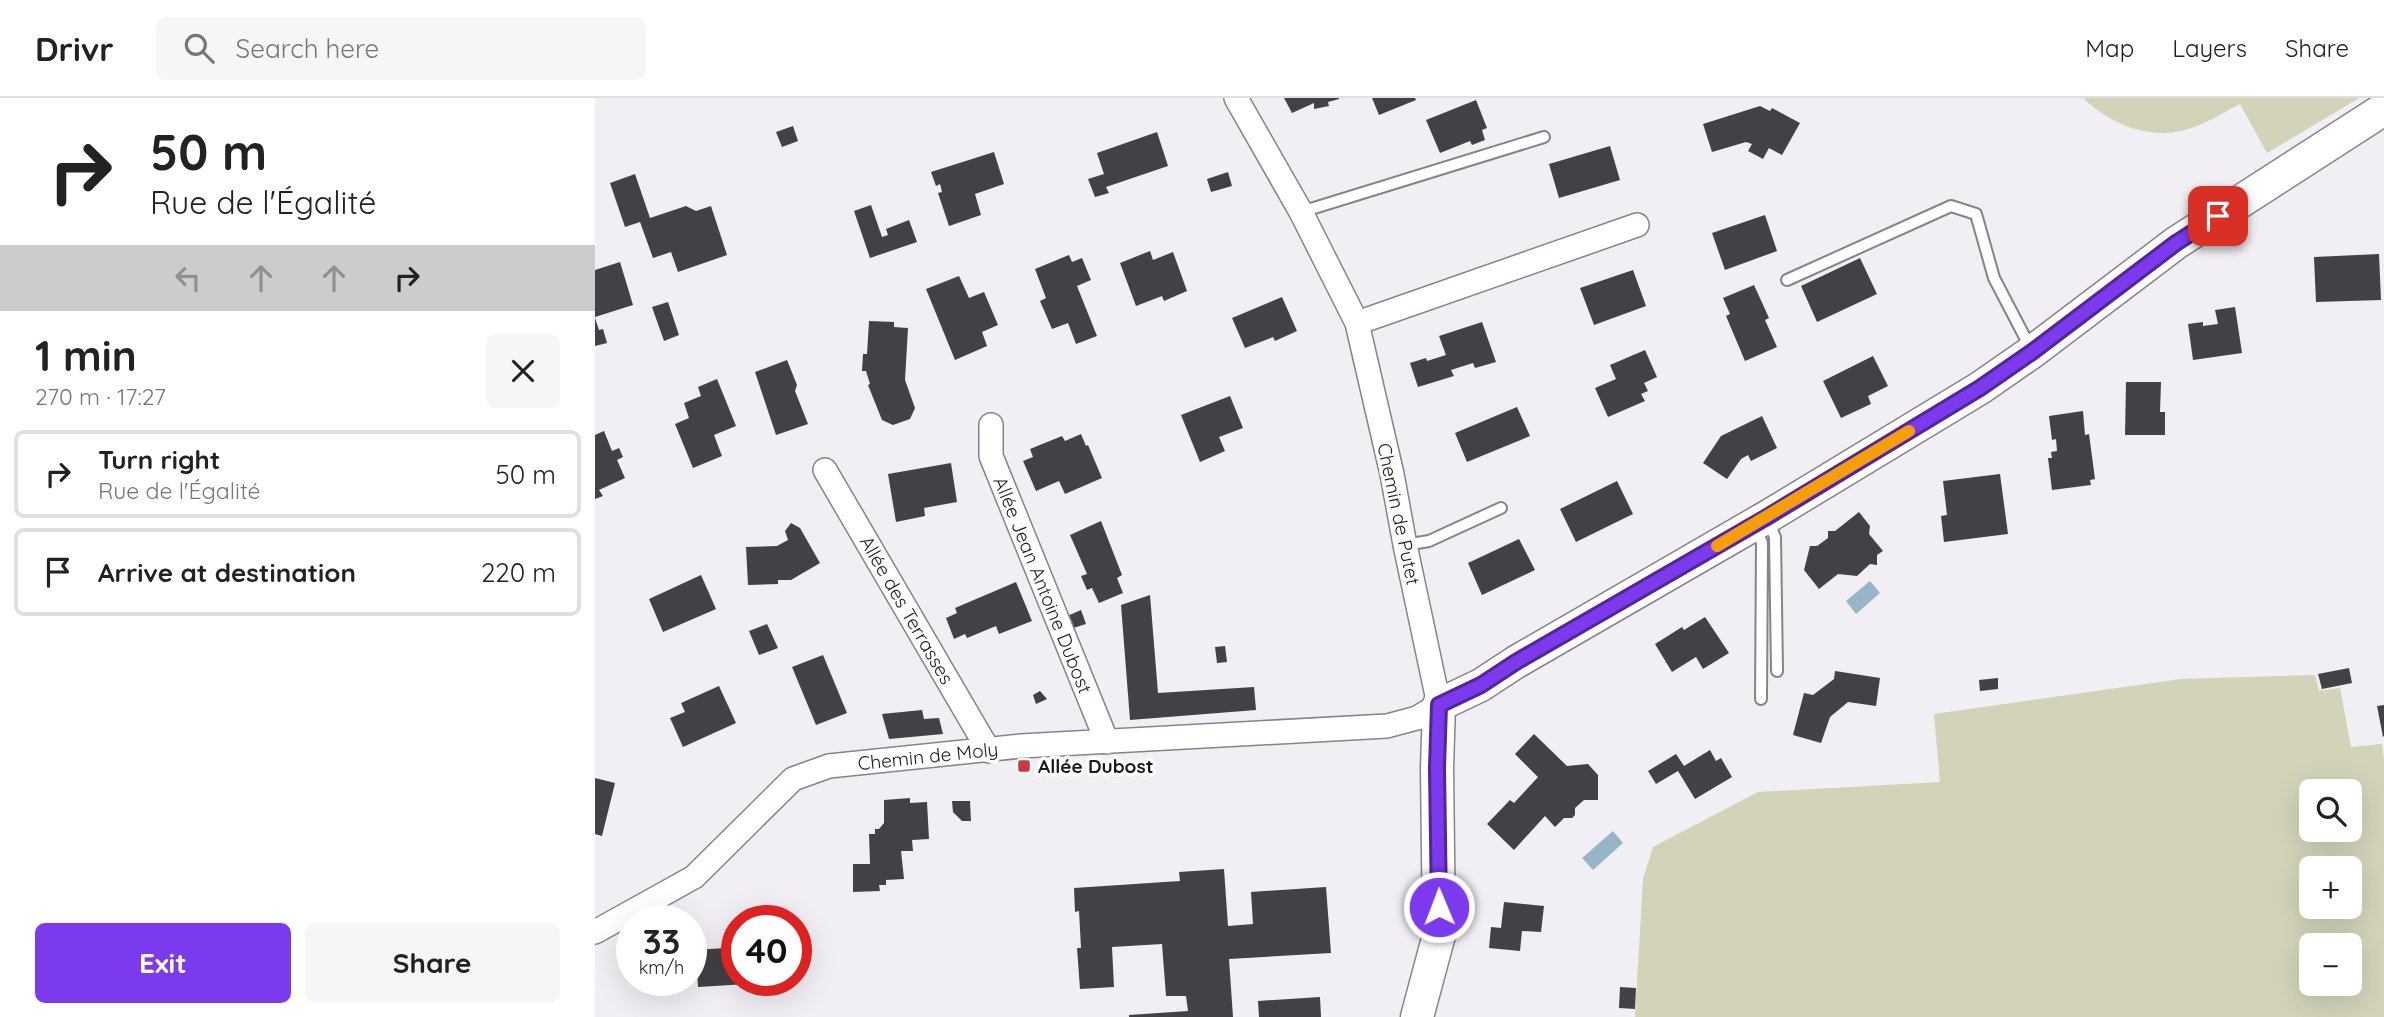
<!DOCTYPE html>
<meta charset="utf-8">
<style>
:root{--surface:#fff;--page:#f6f6f6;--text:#222;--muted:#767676;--line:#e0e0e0;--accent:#7c3aed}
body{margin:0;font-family:Quicksand,sans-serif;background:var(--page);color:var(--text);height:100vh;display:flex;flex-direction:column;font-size:26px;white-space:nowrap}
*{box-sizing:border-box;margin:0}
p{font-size:23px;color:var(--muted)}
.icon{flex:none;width:38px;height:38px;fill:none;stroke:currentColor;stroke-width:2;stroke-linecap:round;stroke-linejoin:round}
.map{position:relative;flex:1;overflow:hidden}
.drawer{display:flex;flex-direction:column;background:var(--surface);width:595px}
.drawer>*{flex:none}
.hud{background:#fff;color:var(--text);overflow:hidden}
.fabs{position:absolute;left:1704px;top:681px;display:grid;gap:14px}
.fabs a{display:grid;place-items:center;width:63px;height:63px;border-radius:10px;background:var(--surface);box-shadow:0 7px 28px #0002;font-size:35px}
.speed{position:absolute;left:21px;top:807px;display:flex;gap:14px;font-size:35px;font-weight:700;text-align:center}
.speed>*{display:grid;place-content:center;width:91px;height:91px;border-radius:50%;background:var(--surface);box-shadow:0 7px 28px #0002;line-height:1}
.speed small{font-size:18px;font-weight:400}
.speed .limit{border:10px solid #d22;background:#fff;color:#111}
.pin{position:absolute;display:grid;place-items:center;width:60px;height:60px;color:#fff;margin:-30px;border-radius:14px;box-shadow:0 4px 10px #0006}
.me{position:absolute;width:77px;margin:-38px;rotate:359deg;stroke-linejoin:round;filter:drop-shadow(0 0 5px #0008)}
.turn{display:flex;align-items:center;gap:24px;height:147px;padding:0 35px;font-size:32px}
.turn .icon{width:91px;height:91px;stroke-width:2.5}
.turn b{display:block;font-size:49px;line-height:60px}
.lanes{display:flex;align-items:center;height:66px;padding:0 35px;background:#0003;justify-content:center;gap:35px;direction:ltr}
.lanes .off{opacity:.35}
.round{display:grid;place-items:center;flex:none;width:74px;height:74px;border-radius:10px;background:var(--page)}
.head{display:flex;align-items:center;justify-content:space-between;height:119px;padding:0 35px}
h1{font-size:42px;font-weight:700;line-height:52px}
.primary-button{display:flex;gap:14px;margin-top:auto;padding:14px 35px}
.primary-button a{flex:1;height:80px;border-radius:10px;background:var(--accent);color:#fff;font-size:28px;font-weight:700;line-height:80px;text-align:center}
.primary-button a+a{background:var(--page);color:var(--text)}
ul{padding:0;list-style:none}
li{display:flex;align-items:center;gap:21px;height:88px;margin:0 14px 10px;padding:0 21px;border:4px solid var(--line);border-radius:10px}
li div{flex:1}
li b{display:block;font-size:26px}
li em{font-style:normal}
header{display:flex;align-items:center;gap:42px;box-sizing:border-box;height:98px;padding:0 35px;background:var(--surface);border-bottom:2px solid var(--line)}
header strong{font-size:33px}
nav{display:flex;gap:38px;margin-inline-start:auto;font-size:24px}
.search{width:490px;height:63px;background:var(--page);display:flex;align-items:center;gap:18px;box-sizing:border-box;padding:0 24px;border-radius:10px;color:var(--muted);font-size:26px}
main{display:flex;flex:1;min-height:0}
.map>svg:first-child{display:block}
.green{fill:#d2d3b9;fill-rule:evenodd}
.water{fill:#97b5c9}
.building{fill:#434145}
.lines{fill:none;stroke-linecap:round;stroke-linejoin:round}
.lane-casing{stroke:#868488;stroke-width:14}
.street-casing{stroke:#868488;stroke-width:26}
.secondary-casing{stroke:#868488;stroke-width:35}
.lane{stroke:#fff;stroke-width:10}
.street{stroke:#fff;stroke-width:23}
.secondary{stroke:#fff;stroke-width:32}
.route-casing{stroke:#51269a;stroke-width:18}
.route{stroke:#7c3aed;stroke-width:12}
.slow{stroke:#f59e0b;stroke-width:12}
.poi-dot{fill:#ca3a46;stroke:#fefdff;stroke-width:2.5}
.labels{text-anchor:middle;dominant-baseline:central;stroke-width:7;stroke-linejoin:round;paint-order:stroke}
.street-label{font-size:19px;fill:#1a1a1b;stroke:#fefdff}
.poi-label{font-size:19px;font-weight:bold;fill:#1a1a1b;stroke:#fefdff;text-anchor:start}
</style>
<header>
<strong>Drivr</strong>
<div class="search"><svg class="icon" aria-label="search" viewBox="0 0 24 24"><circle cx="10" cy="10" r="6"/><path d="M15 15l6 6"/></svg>Search here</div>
<nav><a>Map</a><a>Layers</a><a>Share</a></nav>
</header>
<main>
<section class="drawer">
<div class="hud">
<div class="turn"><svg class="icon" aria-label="right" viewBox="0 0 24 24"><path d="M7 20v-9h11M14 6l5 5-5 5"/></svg><div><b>50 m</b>Rue de l'Égalité</div></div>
<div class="lanes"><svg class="icon off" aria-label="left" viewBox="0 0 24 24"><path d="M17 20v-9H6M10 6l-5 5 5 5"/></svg><svg class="icon off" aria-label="ahead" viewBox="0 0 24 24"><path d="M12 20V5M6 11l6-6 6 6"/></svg><svg class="icon off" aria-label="ahead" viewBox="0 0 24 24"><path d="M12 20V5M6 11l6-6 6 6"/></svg><svg class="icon" aria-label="right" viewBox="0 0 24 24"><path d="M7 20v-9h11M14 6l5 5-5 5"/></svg></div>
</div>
<div class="head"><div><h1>1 min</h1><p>270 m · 17:27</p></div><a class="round"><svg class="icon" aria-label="close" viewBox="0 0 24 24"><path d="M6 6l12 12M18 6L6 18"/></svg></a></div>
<ul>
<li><svg class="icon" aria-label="right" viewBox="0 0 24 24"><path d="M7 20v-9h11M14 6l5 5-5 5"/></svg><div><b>Turn right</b><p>Rue de l'Égalité</p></div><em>50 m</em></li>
<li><svg class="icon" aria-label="arrive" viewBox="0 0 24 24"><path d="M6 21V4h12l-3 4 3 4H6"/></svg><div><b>Arrive at destination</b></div><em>220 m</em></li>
</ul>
<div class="primary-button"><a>Exit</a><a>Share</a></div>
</section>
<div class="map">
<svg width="1789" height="919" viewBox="0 0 1789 919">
<rect width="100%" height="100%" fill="#f1eff4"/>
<path class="green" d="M1488,0H1764L1672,55L1645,6C1631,13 1617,22 1602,28C1562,45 1518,29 1488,0Z
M1720,577L1724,593L1745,590L1756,649L1787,646L1789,662V919H1040L1048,781L1058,749L1163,694L1345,684L1339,616L1586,581ZM1717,693H1755V732H1717ZM1717,770H1755V808H1717ZM1717,847H1755V886H1717Z"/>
<path class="water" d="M1275,483L1285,495L1261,516L1251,503Z
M1018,733L1028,745L998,772L987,760Z"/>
<path class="building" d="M689,0H744V1L733,4L734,8L719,11V5L697,15Z
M777,0H820L821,2L784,17Z
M881,2L892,30L887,32L890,42L877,47L875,43L845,55L831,22Z
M1165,8L1175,13L1177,10L1205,25L1187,57L1174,50L1168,61L1153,53L1157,46L1151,44L1117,54L1108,26Z
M198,28L203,43L187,49L181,34Z
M562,34L573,68L511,89L514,95L500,99L493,81L509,76L502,55Z
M1015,48L1025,82L964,100L954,66Z
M399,54L409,86L380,96L386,117L354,128L343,95L347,94L345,86L341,88L336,74Z
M633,74L637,88L616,94L612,81Z
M40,76L55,120L91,108L101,113L116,108L132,157L83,174L76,154L58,160L45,124L30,129L15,85Z
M276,107L287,139L293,137L291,131L314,122L322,144L275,160L259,113Z
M1170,117L1182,153L1130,172L1117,135Z
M555,153L558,162L578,154L592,193L569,203L567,198L541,208L525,165Z
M1784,156L1786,202L1721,204L1719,159Z
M474,157L477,164L487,160L496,182L482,188L502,238L481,246L473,225L457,231L445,203L451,200L440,171Z
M1265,160L1282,196L1222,224L1206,188Z
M25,164L38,207L0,219V172Z
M1038,172L1051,208L999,227L985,190Z
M364,178L374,200L389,194L403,227L387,234L392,248L360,262L331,191Z
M1159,187L1174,220L1170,222L1182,249L1150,263L1131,218L1135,216L1128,200Z
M687,199L702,233L680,243L678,239L650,250L637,220Z
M73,204L84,237L69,243L57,209Z
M1640,209L1647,255L1598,262L1593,226L1608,224V228L1623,226L1620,212Z
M0,220L4,232L8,231L12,245L0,248Z
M274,223L299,224V229L313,230L310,282L320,310L315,321L298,327L287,322L273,287L275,286L271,273H267L268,256H272Z
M887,224L901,264L880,270L878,265L856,272L859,278L823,289L815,265L831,260L832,263L851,257L844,238Z
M1050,252L1062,279L1049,285L1053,293L1046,296L1050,303L1013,319L1000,290L1021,281L1015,267Z
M1278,258L1293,288L1273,298L1276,306L1246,320L1228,283Z
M192,262L202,287L200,293L213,326L181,337L160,274Z
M122,281L141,328L119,337L127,358L98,370L80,326L94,320L89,305L106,298L103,289Z
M1531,284H1566L1565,314H1570V337H1530Z
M635,298L648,330L624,339L630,353L605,364L586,317Z
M922,309L935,338L872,364L860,335Z
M1488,313L1490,337L1494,336L1500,381L1495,382L1496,387L1457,392L1453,360H1457L1456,354L1462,353L1461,341L1457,342L1454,318Z
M1167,318L1182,350L1156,363L1153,357L1146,361L1132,381L1108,365L1126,338Z
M9,333L17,353L24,350L28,359L22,362L30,380L4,392L8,398L0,401V337Z
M486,336L491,348L493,347L507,380L470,396L464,383L441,393L428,363L438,359L435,351L467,338L470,343Z
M356,365L362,404L329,410L330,418L301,424L293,376Z
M1405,376L1413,436L1349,444L1346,418L1352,417L1348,383Z
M1022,383L1038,416L981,444L965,411Z
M1264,414L1275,428L1274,436L1288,453L1282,457V467L1275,466L1262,478L1243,476L1224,491L1209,472L1215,448H1222L1233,440V433H1240Z
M506,423L527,477L522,480L528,495L504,505L497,490L492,492L486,478L492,476L475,437Z
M196,425L205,430L225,465L196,482H183V486L153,487L151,449L182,448L193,442L190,433Z
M924,441L940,472L887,497L873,465Z
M106,477L121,511L68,534L54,501Z
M421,484L437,523L404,536L401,528L372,540L370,536L359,541L351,520L362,515L360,510Z
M555,497L563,595L659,589L661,612L535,622L526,507Z
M486,512L491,526L475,531L470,519Z
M1110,519L1134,555L1108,571L1101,559L1077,574L1060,546L1087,529L1089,532Z
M172,526L183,550L164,557L154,533Z
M630,548L632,564L622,565L620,549Z
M228,557L252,615L221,627L197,569Z
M1754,570L1757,585L1727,591L1723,576Z
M1240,573L1285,580L1281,608L1253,604L1235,619L1226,645L1198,637L1209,595L1218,597L1239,581Z
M1403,580V591L1385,593L1384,582Z
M124,588L141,625L88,649L75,620L90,614L86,605Z
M445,593L452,601L441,606L438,597Z
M1789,607V638L1788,639L1782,608Z
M327,612L329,621L344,620L348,636L294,641L287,616Z
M939,636L972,668L993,666L1003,677V702H989L980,710V717L977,720H969L960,729L950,718L919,752L892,726L915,702L919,705L943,679L920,656Z
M1115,652L1121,663L1126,660L1137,679L1100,701L1083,673L1061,686L1053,673L1081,656L1089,668Z
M0,680L20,685L7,738L0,736Z
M315,700V705L332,704L334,741L317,742L318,753H306L309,781L291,782V787H284L285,793L258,794V766H275L274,736H280V731H284L289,725V702Z
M357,703H375L376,723H367L358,714Z
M629,771L633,828L658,826L656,794L731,789L736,855L634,861L638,919H534V917L593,913L591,898H571L567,846L517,849L519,889L485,891L482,850H486L484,813L480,814L479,790L585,783L584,774Z
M909,804L949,808L946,834L927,833L925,853L894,850L896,829L906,830Z
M142,842V882H184L185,889L153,892L152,886L103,889L101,852L130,850V843Z
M1025,889L1041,890L1040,911L1024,910Z
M725,899L726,919H664L663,903Z"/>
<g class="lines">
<defs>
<path id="lane" d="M706,114L949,39
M1192,182L1356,108L1381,116L1399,180L1436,251
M1173,423L1180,439L1182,573
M1161,430L1167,445L1166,601
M810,447L834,443L906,410"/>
<path id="street" d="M762,225L1042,127
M396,327V358L512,644
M230,372L394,653
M0,834L99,779L198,681L234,668L426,648L792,628L822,620L844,607L810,447L797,376L762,225L706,114L641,0"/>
<path id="secondary" d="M822,919L844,837L842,670L844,607L886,587L921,564L1172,419L1385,290L1437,254L1581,145L1789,11"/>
</defs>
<use href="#lane" class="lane-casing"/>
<use href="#street" class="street-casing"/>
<use href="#secondary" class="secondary-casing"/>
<use href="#lane" class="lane"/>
<use href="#street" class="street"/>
<use href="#secondary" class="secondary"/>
</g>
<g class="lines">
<defs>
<path id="route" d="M844,809L842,670L844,607L886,587L921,564L1172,419L1385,290L1437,254L1581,145L1623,118"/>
</defs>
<use href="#route" class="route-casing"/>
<use href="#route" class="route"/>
<path class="slow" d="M1122,448L1314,333"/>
</g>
<rect class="poi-dot" x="422" y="661" width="14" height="14" rx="3.5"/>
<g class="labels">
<g class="street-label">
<text transform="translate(804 416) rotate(78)">Chemin de Putet</text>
<text transform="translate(448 487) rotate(68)">Allée Jean Antoine Dubost</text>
<text transform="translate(312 512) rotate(60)">Allée des Terrasses</text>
<text transform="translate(333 658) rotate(-6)">Chemin de Moly</text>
</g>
<g class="poi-label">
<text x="443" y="668">Allée Dubost</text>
</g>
</g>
</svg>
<div class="fabs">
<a><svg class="icon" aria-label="search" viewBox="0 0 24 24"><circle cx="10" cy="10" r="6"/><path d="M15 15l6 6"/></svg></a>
<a>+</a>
<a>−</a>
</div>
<div class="speed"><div>33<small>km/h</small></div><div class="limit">40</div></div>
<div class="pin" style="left:1623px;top:118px;background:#d93025"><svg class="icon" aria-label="arrive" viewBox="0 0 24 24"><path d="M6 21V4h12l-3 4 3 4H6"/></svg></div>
<svg class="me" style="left:844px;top:809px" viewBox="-20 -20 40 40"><circle r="17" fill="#7c3aed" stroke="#fff" stroke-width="3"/><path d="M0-11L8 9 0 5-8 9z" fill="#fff"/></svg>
</div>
</main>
